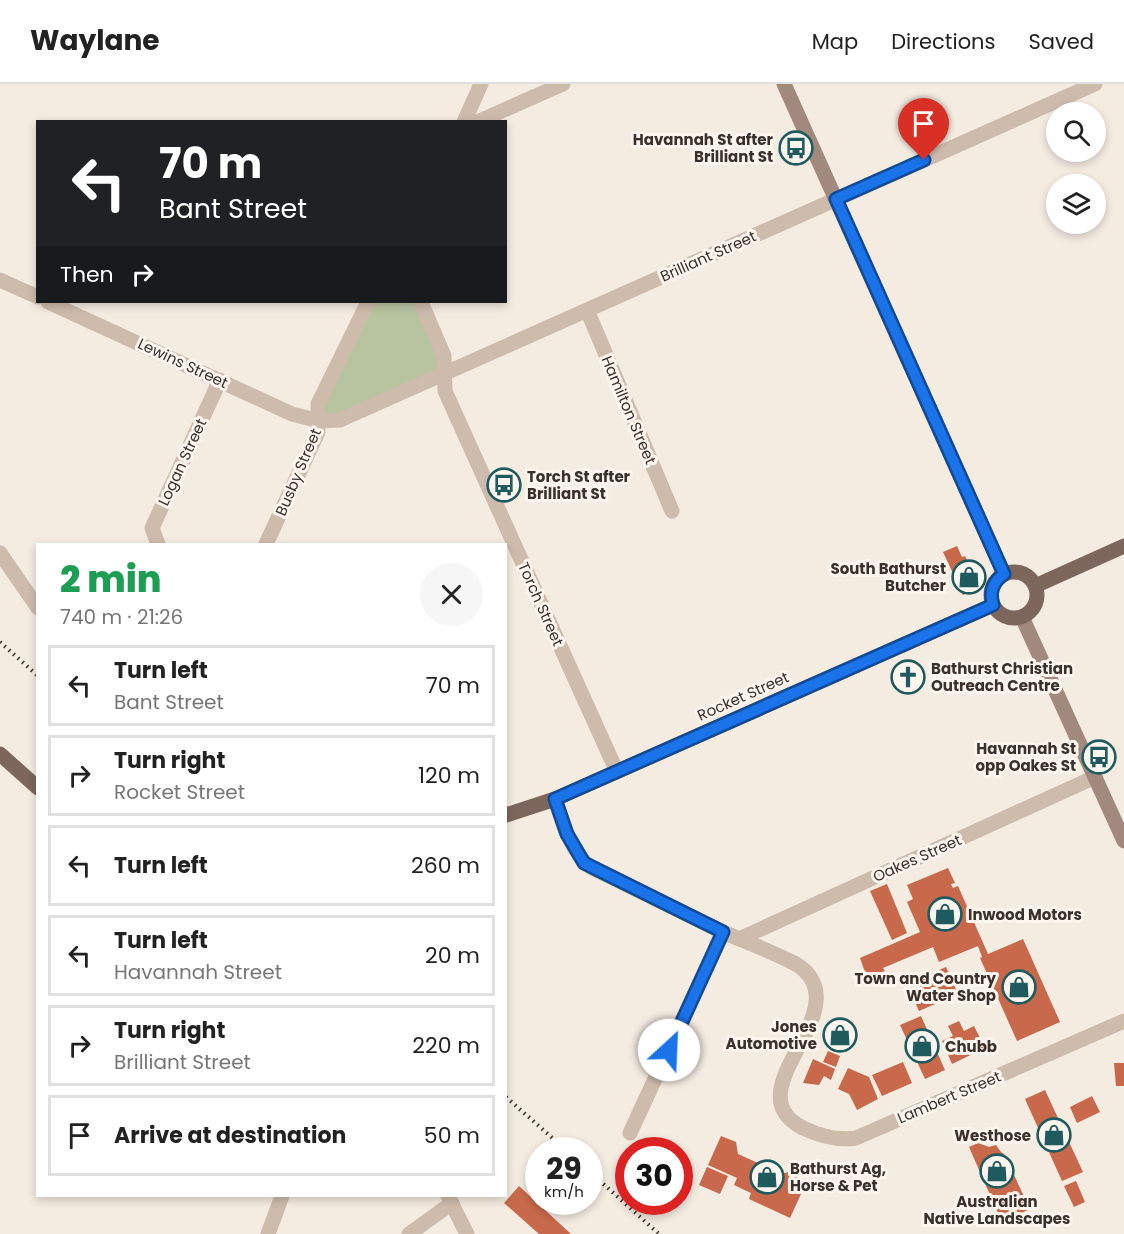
<!DOCTYPE html>
<meta charset="utf-8">
<style>
:root{--surface:#fff;--page:#f6f6f6;--text:#222;--muted:#767676;--line:#e0e0e0}
body{margin:0;font-family:Poppins,sans-serif;background:var(--page);color:var(--text);height:100vh;display:flex;flex-direction:column;font-size:22px;white-space:nowrap}
*{box-sizing:border-box;margin:0}
p{font-size:20px;color:var(--muted)}
.icon{flex:none;width:33px;height:33px;fill:none;stroke:currentColor;stroke-width:2;stroke-linecap:round;stroke-linejoin:round}
.map{position:relative;flex:1;overflow:hidden}
.sheet{position:absolute;left:36px;top:459px;width:471px;height:654px;display:flex;flex-direction:column;background:var(--surface);border-radius:0px;box-shadow:0 3px 9px #0003}
.sheet>*{flex:none}
.top-card{position:absolute;left:36px;top:36px;width:471px;height:183px;border-radius:0px;box-shadow:0 3px 9px #0003;background:#202124;color:#fff;overflow:hidden}
.tools{position:absolute;left:1046px;top:18px;display:grid;gap:12px}
.tools a{display:grid;place-items:center;width:60px;height:60px;border-radius:50%;background:var(--surface);box-shadow:0 3px 9px #0003;font-size:30px}
.speed{position:absolute;left:525px;top:1053px;display:flex;gap:12px;font-size:30px;font-weight:700;text-align:center}
.speed>*{display:grid;place-content:center;width:78px;height:78px;border-radius:50%;background:var(--surface);box-shadow:0 3px 9px #0003;line-height:1}
.speed small{font-size:15px;font-weight:400}
.speed .limit{border:9px solid #d22;background:#fff;color:#111}
.pin{position:absolute;display:grid;place-items:center;width:51px;height:51px;color:#fff;margin:-62px -26px;border-radius:50% 50% 50% 0;rotate:-45deg;box-shadow:0 0 6px #0007}
.pin .icon{rotate:45deg}
.me{position:absolute;width:66px;margin:-33px;rotate:25deg;stroke-linejoin:round;filter:drop-shadow(0 0 4px #0008)}
.turn{display:flex;align-items:center;gap:21px;height:126px;padding:0 24px;font-size:27px}
.turn .icon{width:78px;height:78px;stroke-width:2.5}
.turn b{display:block;font-size:42px;line-height:51px}
.then{display:flex;align-items:center;height:57px;padding:0 24px;background:#0003;gap:12px;font-size:22px}
.round{display:grid;place-items:center;flex:none;width:63px;height:63px;border-radius:32px;background:var(--page)}
.summary{display:flex;align-items:center;justify-content:space-between;height:102px;padding:0 24px}
h1{font-size:36px;font-weight:800;line-height:45px;color:#1e9e55}
ul{padding:0;list-style:none}
li{display:flex;align-items:center;gap:18px;height:81px;margin:0 12px 9px;padding:0 12px;border:3px solid var(--line);border-radius:0px}
li div{flex:1}
li b{display:block;font-size:22px}
li em{font-style:normal}
header{display:flex;align-items:center;gap:36px;box-sizing:border-box;height:84px;padding:0 30px;background:var(--surface);border-bottom:2px solid var(--line)}
header strong{font-size:28px}
nav{display:flex;gap:33px;margin-inline-start:auto;font-size:21px}
.map>svg:first-child{display:block}
.green{fill:#b8c4a0}
.building{fill:#c8694b}
.lines{fill:none;stroke-linecap:round;stroke-linejoin:round}
.street{stroke:#cdbbac;stroke-width:15}
.secondary{stroke:#a18a7d;stroke-width:15}
.primary{stroke:#7d675c;stroke-width:15}
.rail{stroke:#3b302b;stroke-width:4;stroke-dasharray:1.5 4.5;stroke-linecap:butt}
.route-casing{stroke:#114b97;stroke-width:15}
.route{stroke:#1a73e8;stroke-width:10}
.labels{text-anchor:middle;dominant-baseline:central;stroke-width:6;stroke-linejoin:round;paint-order:stroke}
.poi-label{font-size:15px;font-weight:bold;fill:#3b302b;stroke:#fbf5ee;text-anchor:end}
.street-label{font-size:15px;fill:#3b302b;stroke:#fbf5ee}
</style>
<header>
<strong>Waylane</strong>
<nav><a>Map</a><a>Directions</a><a>Saved</a></nav>
</header>
<div class="map">
<svg width="1124" height="1150" viewBox="0 0 1124 1150">
<rect width="100%" height="100%" fill="#f4ebe1"/>
<path class="green" d="M372,218H421L444,289L331,337L318,320Z"/>
<path class="building" d="M957,462L962,473L965,472L973,488L979,485L983,494L979,504L963,511L943,468Z
M948,784L955,799L951,800L953,804L958,802L988,870L1023,855L1060,938L1017,957L980,874L982,873L978,862L939,878L933,863L883,884L885,887L867,894L860,874L920,848L907,818L913,815L907,801Z
M887,800L907,849L892,856L870,807Z
M946,883L958,910L919,927L907,900Z
M921,932L945,986L925,995L900,941Z
M842,934L852,959L838,965L829,944L830,939Z
M959,937L964,947L974,942L985,964L952,980L942,957L953,952L948,942Z
M828,967L840,972L836,983L823,978Z
M813,975L835,985L831,996L824,992L819,1001L803,999Z
M903,978L912,999L882,1012L872,991Z
M1114,979H1124V1002H1116Z
M848,984L869,993L878,1015L857,1026L849,1010L838,1005Z
M1045,1006L1083,1088L1062,1097L1025,1015Z
M1092,1012L1100,1028L1077,1039L1070,1023Z
M721,1052L736,1058L738,1070L782,1090L788,1088L807,1097L790,1134L749,1115L751,1109L734,1101L737,1094L708,1081Z
M978,1059L989,1063L996,1061L1001,1068L1004,1070L1030,1125L1002,1138L969,1063Z
M707,1083L728,1092L720,1110L699,1101Z
M1076,1097L1085,1118L1074,1123L1064,1102Z
M519,1102L571,1150H539L504,1119Z"/>
<g class="lines">
<path class="street" d="M464,38L481,0
M477,38L563,0
M0,196L38,213
M48,218L292,330L319,337L340,336L1095,0
M421,218L444,272L445,307L617,688
M587,226L672,427
M158,460L152,444L220,296
M266,460L318,348V320L368,218
M0,469L38,524
M555,715C562,738 571,769 592,784C636,805 679,827 723,848C746,858 771,867 794,879C802,883 809,890 813,898C835,945 738,1010 803,1044C820,1052 837,1057 856,1054L1124,937
M739,855L1095,693
M630,1049L723,848
M448,1112L467,1150
M268,1150L282,1112
M409,1150L452,1119"/>
<path class="secondary" d="M784,0L1004,490
M1022,533L1124,757"/>
<path class="primary" d="M991 511a23 23 0 1 1 46 0a23 23 0 1 1-46 0Z
M1035,502L1124,462
M0,670L38,704
M506,731L555,715L993,521"/>
<path class="rail" d="M0,558L38,592
M506,1013L566,1066
M590,1088L659,1150"/>
</g>
<g class="lines">
<defs>
<path id="route" d="M669,966L723,848L584,779L567,750L555,715L993,521C989,507 993,498 1004,490L836,115L924,76"/>
</defs>
<use href="#route" class="route-casing"/>
<use href="#route" class="route"/>
</g>
<defs>
<symbol id="bus-ring" viewBox="-11 -11 22 22"><circle r="9.5" fill="#fbf5ee" stroke="#1f5a5e" stroke-width="1.5"/><path d="M-5-6H5V4H4V6H2V4H-2V6H-4V4H-5ZM-3.5-4V0h7V-4ZM-3.5 1.2v1.5H-2V1.2ZM2 1.2v1.5H3.5V1.2Z" fill="#1f5a5e"/></symbol>
<symbol id="shop-ring" viewBox="-11 -11 22 22"><circle r="9.5" fill="#fbf5ee" stroke="#1f5a5e" stroke-width="1.5"/><path d="M-5-2.5h2.3a2.7 3.5 0 0 1 5.4 0H5L5.5 6h-11ZM-1.5-2.5h3a1.5 2.3 0 0 0-3 0Z" fill="#1f5a5e"/></symbol>
<symbol id="church-ring" viewBox="-11 -11 22 22"><circle r="9.5" fill="#fbf5ee" stroke="#1f5a5e" stroke-width="1.5"/><path d="M-1.2-6h2.4v3.5h3.3v2.4h-3.3V6h-2.4V-.1h-3.3v-2.4h3.3Z" fill="#1f5a5e"/></symbol>
</defs>
<g fill-rule="evenodd">
<use href="#bus-ring" x="777" y="45" width="38" height="38"/>
<use href="#bus-ring" x="485" y="382" width="38" height="38"/>
<use href="#shop-ring" x="950" y="474" width="38" height="38"/>
<use href="#church-ring" x="889" y="574" width="38" height="38"/>
<use href="#bus-ring" x="1080" y="654" width="38" height="38"/>
<use href="#shop-ring" x="926" y="811" width="38" height="38"/>
<use href="#shop-ring" x="1000" y="884" width="38" height="38"/>
<use href="#shop-ring" x="821" y="932" width="38" height="38"/>
<use href="#shop-ring" x="903" y="943" width="38" height="38"/>
<use href="#shop-ring" x="1035" y="1032" width="38" height="38"/>
<use href="#shop-ring" x="978" y="1068" width="38" height="38"/>
<use href="#shop-ring" x="748" y="1074" width="38" height="38"/>
</g>
<g class="labels">
<g class="poi-label">
<text x="773" y="55">Havannah St after<tspan x="773" dy="17">Brilliant St</tspan></text>
<text x="527" y="392" text-anchor="start">Torch St after<tspan x="527" dy="17">Brilliant St</tspan></text>
<text x="946" y="484">South Bathurst<tspan x="946" dy="17">Butcher</tspan></text>
<text x="931" y="584" text-anchor="start">Bathurst Christian<tspan x="931" dy="17">Outreach Centre</tspan></text>
<text x="1076" y="664">Havannah St<tspan x="1076" dy="17">opp Oakes St</tspan></text>
<text x="968" y="830" text-anchor="start">Inwood Motors</text>
<text x="996" y="894">Town and Country<tspan x="996" dy="17">Water Shop</tspan></text>
<text x="817" y="942">Jones<tspan x="817" dy="17">Automotive</tspan></text>
<text x="945" y="962" text-anchor="start">Chubb</text>
<text x="1031" y="1051">Westhose</text>
<text x="790" y="1084" text-anchor="start">Bathurst Ag,<tspan x="790" dy="17">Horse &amp; Pet</tspan></text>
<text x="997" y="1117" text-anchor="middle">Australian<tspan x="997" dy="17">Native Landscapes</tspan></text>
</g>
<g class="street-label">
<text transform="translate(708 172) rotate(-24)">Brilliant Street</text>
<text transform="translate(183 279) rotate(25)">Lewins Street</text>
<text transform="translate(629 326) rotate(67)">Hamilton Street</text>
<text transform="translate(182 378) rotate(-65)">Logan Street</text>
<text transform="translate(298 388) rotate(-67)">Busby Street</text>
<text transform="translate(541 520) rotate(66)">Torch Street</text>
<text transform="translate(743 612) rotate(-24)">Rocket Street</text>
<text transform="translate(917 774) rotate(-24)">Oakes Street</text>
<text transform="translate(949 1013) rotate(-23)">Lambert Street</text>
</g>
</g>
</svg>
<div class="tools">
<a><svg class="icon" aria-label="search" viewBox="0 0 24 24"><circle cx="10" cy="10" r="6"/><path d="M15 15l6 6"/></svg></a>
<a><svg class="icon" aria-label="layers" viewBox="0 0 24 24"><path d="M12 4l9 5-9 5-9-5zM3 14l9 5 9-5"/></svg></a>
</div>
<div class="speed"><div>29<small>km/h</small></div><div class="limit">30</div></div>
<div class="pin" style="left:924px;top:76px;background:#d93025"><svg class="icon" aria-label="arrive" viewBox="0 0 24 24"><path d="M6 21V4h12l-3 4 3 4H6"/></svg></div>
<svg class="me" style="left:669px;top:966px" viewBox="-20 -20 40 40"><circle r="19" fill="#fff"/><path d="M0-13L10 11 0 6-10 11z" fill="#1a73e8"/></svg>
<div class="top-card">
<div class="turn"><svg class="icon" aria-label="left" viewBox="0 0 24 24"><path d="M17 20v-9H6M10 6l-5 5 5 5"/></svg><div><b>70 m</b>Bant Street</div></div>
<div class="then">Then<svg class="icon" aria-label="right" viewBox="0 0 24 24"><path d="M7 20v-9h11M14 6l5 5-5 5"/></svg></div>
</div>
<section class="sheet">
<div class="summary"><div><h1>2 min</h1><p>740 m · 21:26</p></div><a class="round"><svg class="icon" aria-label="close" viewBox="0 0 24 24"><path d="M6 6l12 12M18 6L6 18"/></svg></a></div>
<ul>
<li><svg class="icon" aria-label="left" viewBox="0 0 24 24"><path d="M17 20v-9H6M10 6l-5 5 5 5"/></svg><div><b>Turn left</b><p>Bant Street</p></div><em>70 m</em></li>
<li><svg class="icon" aria-label="right" viewBox="0 0 24 24"><path d="M7 20v-9h11M14 6l5 5-5 5"/></svg><div><b>Turn right</b><p>Rocket Street</p></div><em>120 m</em></li>
<li><svg class="icon" aria-label="left" viewBox="0 0 24 24"><path d="M17 20v-9H6M10 6l-5 5 5 5"/></svg><div><b>Turn left</b></div><em>260 m</em></li>
<li><svg class="icon" aria-label="left" viewBox="0 0 24 24"><path d="M17 20v-9H6M10 6l-5 5 5 5"/></svg><div><b>Turn left</b><p>Havannah Street</p></div><em>20 m</em></li>
<li><svg class="icon" aria-label="right" viewBox="0 0 24 24"><path d="M7 20v-9h11M14 6l5 5-5 5"/></svg><div><b>Turn right</b><p>Brilliant Street</p></div><em>220 m</em></li>
<li><svg class="icon" aria-label="arrive" viewBox="0 0 24 24"><path d="M6 21V4h12l-3 4 3 4H6"/></svg><div><b>Arrive at destination</b></div><em>50 m</em></li>
</ul>
</section>
</div>
